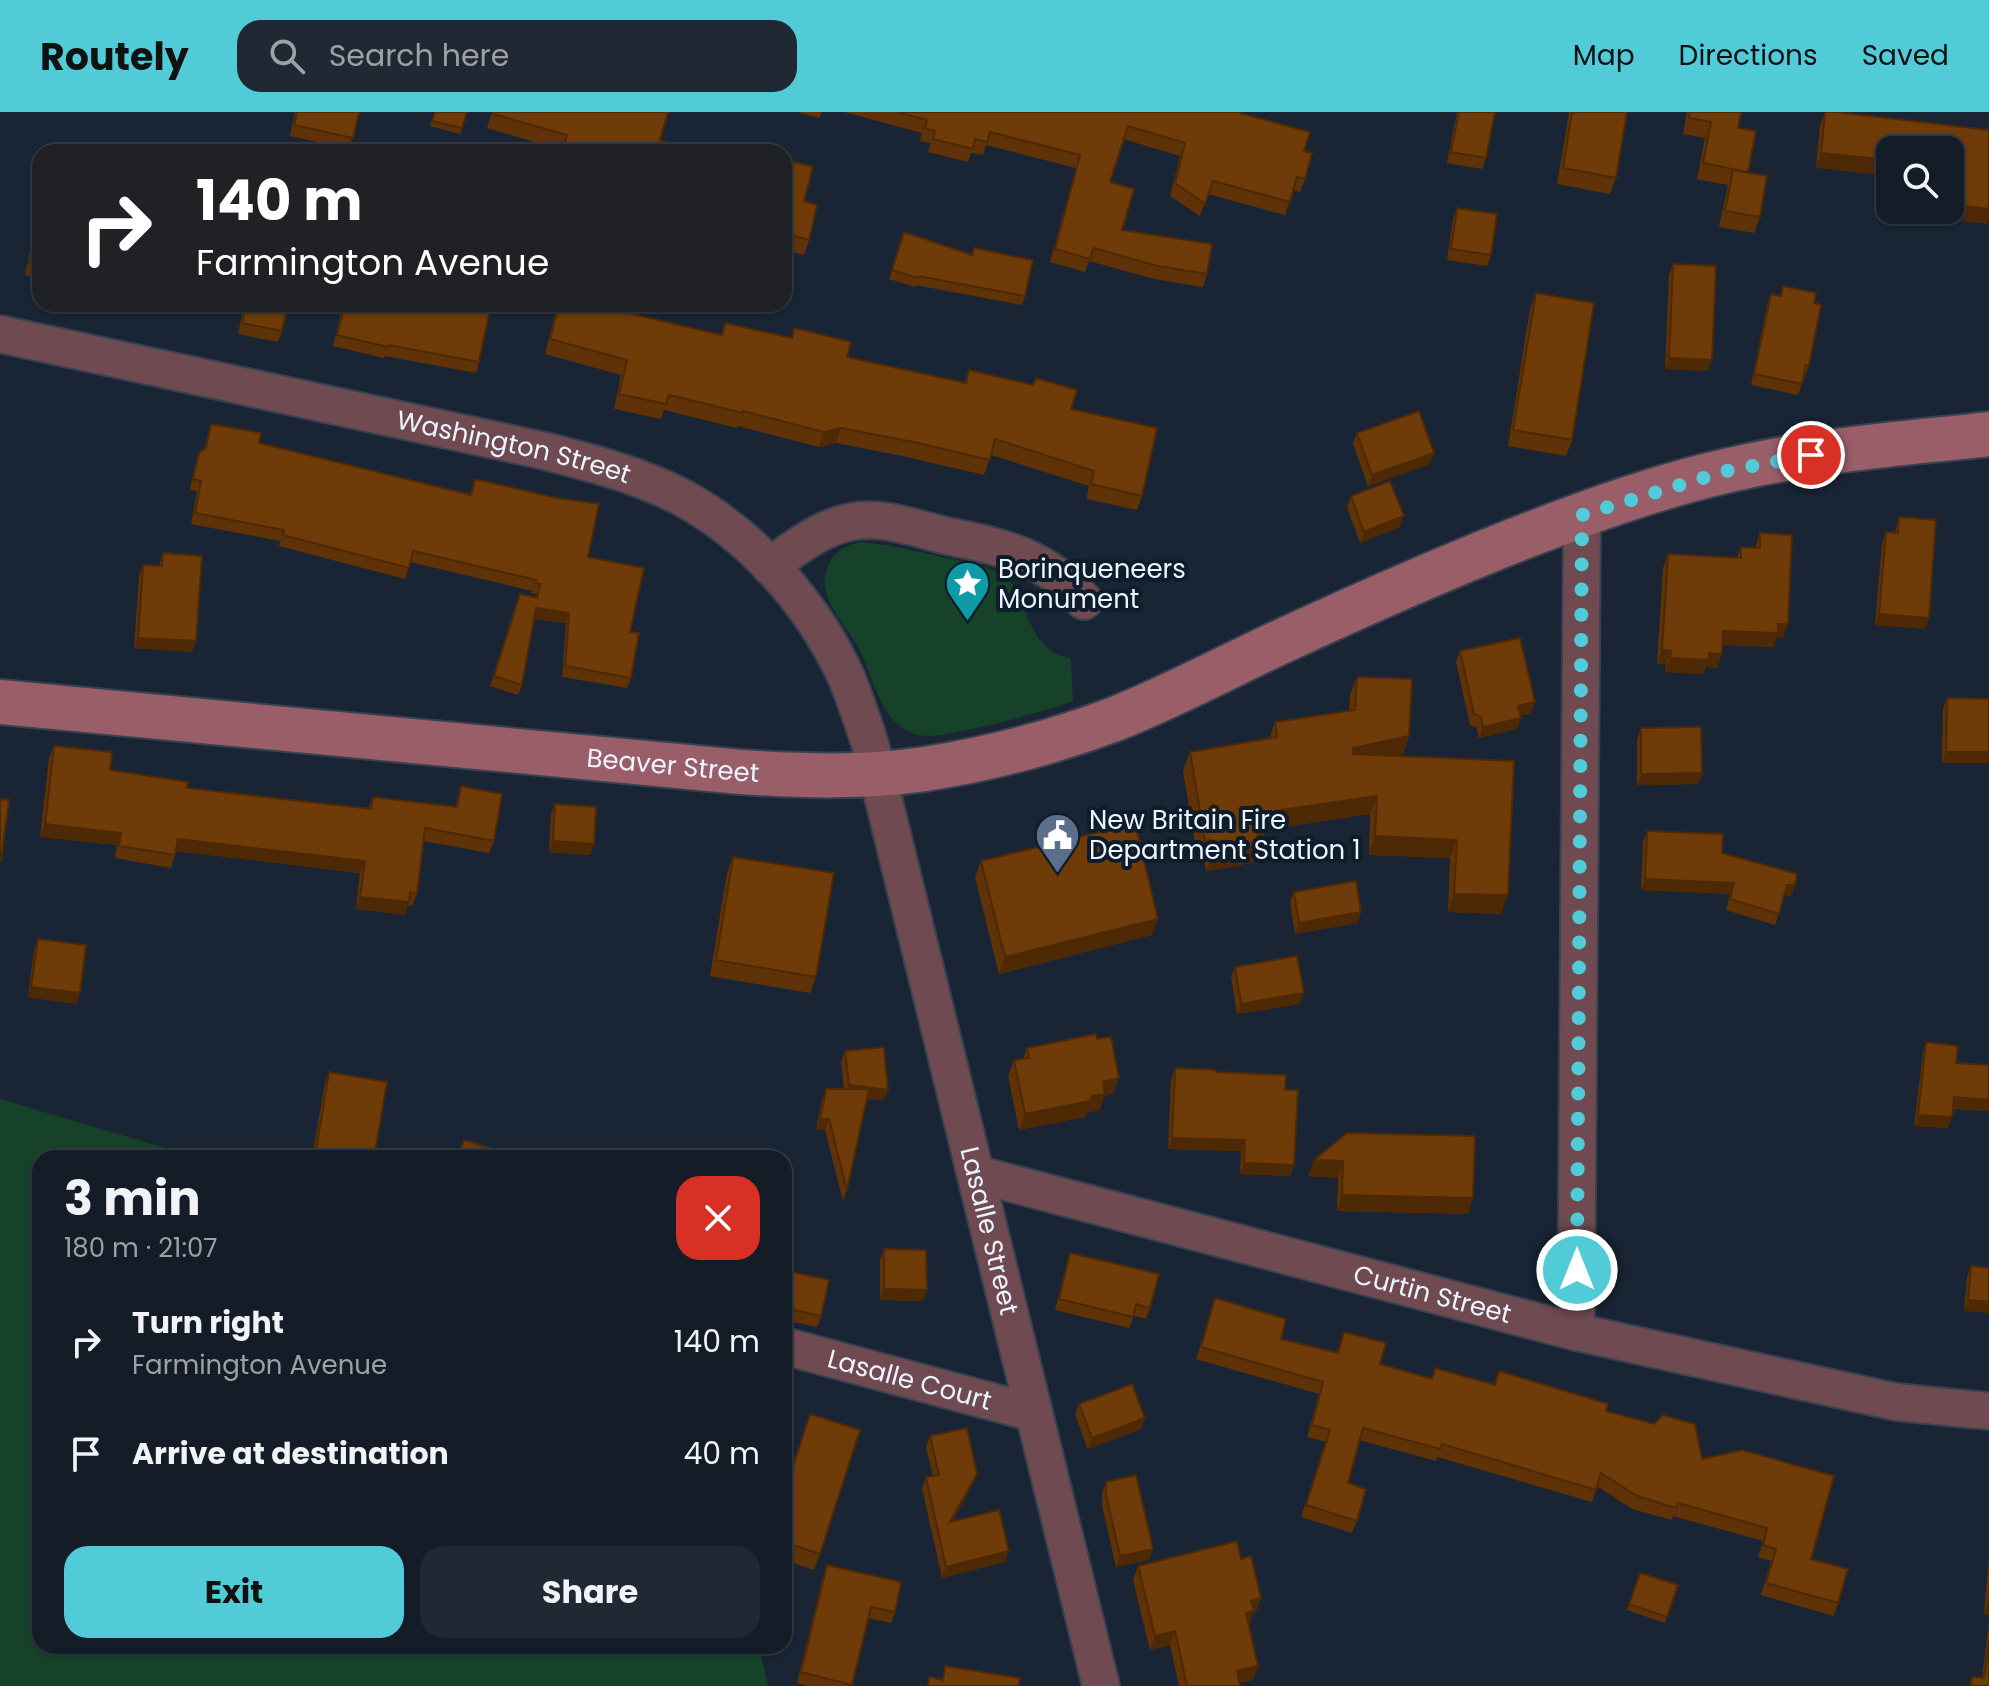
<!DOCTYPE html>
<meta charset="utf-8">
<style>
:root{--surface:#131c27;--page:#202933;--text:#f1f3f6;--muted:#9da1a7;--line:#323a44;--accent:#52cbd8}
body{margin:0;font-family:Poppins,sans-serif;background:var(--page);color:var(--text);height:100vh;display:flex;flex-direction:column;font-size:30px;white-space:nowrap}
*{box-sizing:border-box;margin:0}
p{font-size:26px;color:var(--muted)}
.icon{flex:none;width:44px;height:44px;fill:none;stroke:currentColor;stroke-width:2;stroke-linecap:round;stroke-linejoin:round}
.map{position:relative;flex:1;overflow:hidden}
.details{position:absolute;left:32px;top:1038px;width:760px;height:504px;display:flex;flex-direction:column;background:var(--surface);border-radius:24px;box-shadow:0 2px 6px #0004,0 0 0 2px var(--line)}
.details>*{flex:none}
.top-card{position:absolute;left:32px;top:32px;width:760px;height:168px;border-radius:24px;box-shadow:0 2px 6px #0004,0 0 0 2px var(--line);background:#202124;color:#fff;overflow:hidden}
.controls{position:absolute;left:1876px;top:24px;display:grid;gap:16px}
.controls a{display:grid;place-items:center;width:88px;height:88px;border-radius:16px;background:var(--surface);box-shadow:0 2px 6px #0004,0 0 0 2px var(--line);font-size:40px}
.pin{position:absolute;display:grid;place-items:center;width:68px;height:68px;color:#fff;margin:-34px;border:4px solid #fff;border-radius:50%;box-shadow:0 2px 8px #0007}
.me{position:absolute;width:88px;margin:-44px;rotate:0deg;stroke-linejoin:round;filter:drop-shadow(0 0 6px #0008)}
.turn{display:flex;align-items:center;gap:28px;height:168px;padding:0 32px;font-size:36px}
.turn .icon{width:104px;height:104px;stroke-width:2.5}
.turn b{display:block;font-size:56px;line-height:68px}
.round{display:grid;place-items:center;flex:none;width:84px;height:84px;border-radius:24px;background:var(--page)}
.headline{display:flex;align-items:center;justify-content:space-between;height:136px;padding:0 32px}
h1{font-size:48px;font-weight:700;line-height:60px}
.primary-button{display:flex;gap:16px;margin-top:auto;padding:16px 32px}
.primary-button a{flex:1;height:92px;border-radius:24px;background:var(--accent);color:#111;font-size:32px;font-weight:700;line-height:92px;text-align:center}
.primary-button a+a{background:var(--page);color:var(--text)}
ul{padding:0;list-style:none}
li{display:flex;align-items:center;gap:24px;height:112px;padding:0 32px}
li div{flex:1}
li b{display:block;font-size:30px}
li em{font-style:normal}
header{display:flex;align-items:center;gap:48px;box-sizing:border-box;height:112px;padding:0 40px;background:var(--accent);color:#111}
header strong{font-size:38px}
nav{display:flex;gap:44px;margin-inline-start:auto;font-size:28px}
.search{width:560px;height:72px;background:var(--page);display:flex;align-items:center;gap:20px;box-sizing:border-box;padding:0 28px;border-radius:24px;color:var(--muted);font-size:30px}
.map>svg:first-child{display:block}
.green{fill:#16422a}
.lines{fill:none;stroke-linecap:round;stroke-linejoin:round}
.minor-casing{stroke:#374250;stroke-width:40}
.secondary-casing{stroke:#374250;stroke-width:48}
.minor{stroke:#704a51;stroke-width:36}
.secondary{stroke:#9a5e69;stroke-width:44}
.wall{fill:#5f3307}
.shaded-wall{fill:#4e2906}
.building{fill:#6f3b08;stroke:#4e2906;stroke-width:2}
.route{stroke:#52cbd8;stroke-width:14;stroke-dasharray:0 25.2}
.labels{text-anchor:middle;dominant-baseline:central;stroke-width:8;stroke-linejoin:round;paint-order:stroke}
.street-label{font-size:26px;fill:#ecf4ff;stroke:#0f1c2a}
.poi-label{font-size:26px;fill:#ecf4ff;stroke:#0f1c2a;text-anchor:start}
</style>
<header>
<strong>Routely</strong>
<div class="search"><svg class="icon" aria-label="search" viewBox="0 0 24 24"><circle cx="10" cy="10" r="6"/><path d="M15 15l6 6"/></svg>Search here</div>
<nav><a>Map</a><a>Directions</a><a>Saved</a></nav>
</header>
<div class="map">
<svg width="1989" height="1574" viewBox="0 0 1989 1574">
<rect width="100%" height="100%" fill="#192534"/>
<path class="green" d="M861,430L887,433L980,453L999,461L1009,468L1019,481L1028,507L1038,526L1052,540L1071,547L1073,589C1038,601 1003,611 967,618C951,621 934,626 918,623C880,614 874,565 858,535C843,508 811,480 831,448C838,437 849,432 861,430Z
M0,987L199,1046H40V1534H759L768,1574H0Z"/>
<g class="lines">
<defs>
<g id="minor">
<path id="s1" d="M0,222L545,339C592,351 639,363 683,386C751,423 809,488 843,558C854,582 862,607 870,632L1101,1574"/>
<path d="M770,454C794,437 820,416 850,410C882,403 917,417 947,424C975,430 1005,435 1031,448C1051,458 1070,472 1084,489"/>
<path id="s2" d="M976,1062L1576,1220L1896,1290L1989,1299"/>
<path d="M1576,1220L1582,403"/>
<path id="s3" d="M784,1234L1034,1301"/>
</g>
<g id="secondary">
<path id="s4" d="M0,590L741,660C802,664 864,666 925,657C989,647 1054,630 1115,607C1170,585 1223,557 1276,532C1369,489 1463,447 1560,411C1620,388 1685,367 1748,354C1827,337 1909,331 1989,322"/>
</g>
</defs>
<use href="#minor" class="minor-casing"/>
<use href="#secondary" class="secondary-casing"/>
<use href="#minor" class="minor"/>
<use href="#secondary" class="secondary"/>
</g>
<path class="wall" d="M295,0H359L349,37L290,24Z
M434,0L462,16L460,22L430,14Z
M492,0H668L660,28L704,40H561L562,38L487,16Z
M797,0H822L819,6Z
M844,0H1240V1L1304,39L1305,67L1300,80L1293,78L1285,103L1208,82L1200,104L1170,84L1180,44L1123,27L1110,70L1122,118L1207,162L1203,175L1154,167L1089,149L1085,160L1050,150L1076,56L986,33L983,43L971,41L968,50L928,40L931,31L920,29L922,21Z
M1457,0H1495L1486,46L1482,57L1447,51Z
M1569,0H1627L1616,66L1610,82L1557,72Z
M1687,0H1741L1738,16L1747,60L1760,105L1754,121L1719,115L1728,73L1697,67L1705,26L1683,22Z
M1825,0L1989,18L1987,112L1911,102V98H1950V38L1816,56L1820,14Z
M784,47L804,89L809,128L804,143L784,138Z
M40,89V166L25,163Z
M1457,96L1491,143L1487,154L1447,148L1453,107Z
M904,120L972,142L974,136L1025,184L1022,193L915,173V175L889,167Z
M1673,152L1708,259L1665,257L1669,163Z
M1783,174L1814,191L1809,253L1798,283L1751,273L1767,193L1771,182L1780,184Z
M1536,181L1572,328L1566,344L1508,334L1530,197Z
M150,192H181L178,198Z
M235,192H288L282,219L278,230L238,222L242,202L234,200Z
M343,192H491L479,250L476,261L385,244L384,246L333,234Z
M558,192H617L615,198L721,223L725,211L791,226L794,217L847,245L964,271L969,258L1071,297L1142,384L1137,398L1086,387L1089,374L991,343L984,363L907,345L836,331L819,335L738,314L737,316L664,298L661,307L614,297L621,263L545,242Z
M211,312L259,331L470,382L475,367L588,445L630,520L631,566L627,576L562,565L566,511L534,507L522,573L518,583L490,574L516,492L535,486L536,482L531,481L532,479L410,450L405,467L279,434L280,429L191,412L197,379L190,378L195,352L199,341L204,337Z
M1357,321L1434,341L1430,352L1368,374L1353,332Z
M1351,384L1400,415L1360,431L1347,395Z
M1899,405L1925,517L1875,513L1882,431L1886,420H1895Z
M1760,421L1783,526H1776L1773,535L1722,533L1717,556L1706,555L1703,562L1665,560L1666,552H1657L1663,456L1668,442L1737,446L1741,435L1755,436Z
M163,441L192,540L134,536L139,464L143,453L159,454Z
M1460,539L1531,601L1520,604L1517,617L1479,626L1477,616L1470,613L1456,550Z
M1357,565L1409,624L1403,642L1396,644L1514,649L1501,802L1448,800L1450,746L1369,743L1370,702L1264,718L1258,738L1252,751L1206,759L1204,746L1198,748L1183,659L1190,640L1269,627L1275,610L1349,599L1350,583Z
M1947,586L1989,587V651H1942L1943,597Z
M1641,616L1702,661L1698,672L1637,673V627Z
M54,634L110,658L187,676L368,697L373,685L455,695L461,674L494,729L489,741L423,729L417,782L412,794L408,793L405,803L356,797L360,761L176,739L171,756L115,746L117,733L40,725L49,646Z
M555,692L594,732L590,743L549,740L551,703Z
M1647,719L1722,741L1795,773L1791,784H1784L1775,813L1726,798L1730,782L1641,778L1643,730Z
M733,745L816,865L810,881L710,864L727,761Z
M981,749L1152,823L999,862L975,765Z
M1294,780L1361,800L1357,811L1295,822L1290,790Z
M38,827L80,881L76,892L28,885L34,838Z
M1235,855L1300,892L1237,902L1231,865Z
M1926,930L1956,951L1989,953V999L1953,997L1952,1005L1948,1016L1914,1014L1923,941Z
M1027,936L1113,982L1104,984L1100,998L1087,1000L1085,1005L1019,1018L1008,964L1014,948L1023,947Z
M845,939L884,988L867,987L847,1078L843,1089L825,1018H816L822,988L826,977H844L841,950Z
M1175,956L1216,960L1294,1053L1290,1064L1240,1062L1241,1039L1168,1037L1171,967Z
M329,960L374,1046H312L325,971Z
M1347,1021L1468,1102L1337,1099L1338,1066L1308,1064Z
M884,1137L923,1189L880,1188V1148Z
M1070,1141L1150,1196L1146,1207L1134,1204L1129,1216L1055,1198Z
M1971,1154L1989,1156L1964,1199L1967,1165Z
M788,1159L821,1204L817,1215L784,1208V1169Z
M1215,1186L1281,1227L1337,1240L1344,1220L1380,1252L1431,1267L1435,1256L1494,1273L1499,1259L1606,1299L1702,1347L1811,1447L1838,1491L1834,1504L1761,1483L1771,1449L1758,1445L1763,1429L1673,1404L1672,1408L1632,1397L1597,1374L1592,1390L1437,1345L1436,1349L1359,1328L1348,1371L1357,1409L1352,1421L1301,1405L1326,1330L1307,1325L1319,1282L1196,1247Z
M1079,1292L1141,1317L1088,1337L1075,1303Z
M810,1302L820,1442L814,1458L784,1448V1380Z
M930,1324L973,1372L952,1410L1005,1450L942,1466L922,1376L926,1365L933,1364L926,1335Z
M1106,1370L1149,1448L1116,1455L1102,1393V1381Z
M1989,1443V1503L1984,1502Z
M1241,1447L1261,1486L1256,1500L1253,1501L1249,1513L1258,1554L1253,1568L1239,1571L1240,1574H1179L1170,1533L1150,1538L1133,1468L1138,1454Z
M827,1453L895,1500L891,1511L868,1506L852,1574H808L797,1571L823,1464Z
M1640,1461L1678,1473L1665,1511L1627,1498Z
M1989,1510V1574H1969L1972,1565L1982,1566Z"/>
<path class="shaded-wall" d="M1821,41L1890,48V64L1816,56Z
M1950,92L1989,97V106L1987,112L1911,102L1912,98H1950Z
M1669,246L1712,248L1708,259L1665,257Z
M841,316L836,331L819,335L824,320Z
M1434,341L1430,352L1368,374L1372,363Z
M1404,404L1400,415L1360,431L1364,420Z
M536,496L569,501L566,511L532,507Z
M1879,502L1929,506L1925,517L1875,513Z
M1778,512H1788L1783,526H1776L1773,535L1718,533L1723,519Z
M138,526L196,529L192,540L134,536Z
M1662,538L1671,539L1666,552H1657Z
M1709,541L1722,542L1717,556L1706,555L1703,562L1665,560L1670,546Z
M1535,590L1531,601L1514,605L1518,594Z
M1521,606L1517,617L1479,626L1483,615Z
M1409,624L1403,642L1346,655L1353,636Z
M1946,640H1989V651H1942Z
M1702,661L1698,672L1637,673L1641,662Z
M1377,684L1370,702L1255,719L1261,701Z
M45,712L121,721L117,733L40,725Z
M1265,720L1252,751L1206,759L1213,741L1257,721Z
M1375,724L1457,728L1450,746L1369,743Z
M178,727L365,749L360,761L174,739Z
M1211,728L1204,746L1198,748L1205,729Z
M553,729L594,732L590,743L549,740Z
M1645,767L1734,771L1730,782L1641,778Z
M1787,773H1795L1791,784H1783Z
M1454,782L1508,783L1501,802L1448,800Z
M360,785L409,790L405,803L356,797Z
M1361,800L1357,811L1295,822L1299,811Z
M1158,807L1152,823L999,862L1005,845Z
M31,875L80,881L76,892L28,885Z
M1304,881L1300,892L1237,902L1241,892Z
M1119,966L1113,982L1104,984L1100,998L1087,1000L1085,1005L1019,1018L1025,1002L1103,970Z
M849,973L888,978L884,988L845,984Z
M1954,985L1989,988V999L1950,996Z
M1918,1003L1952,1005L1948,1016L1914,1014Z
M820,1007H829L825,1018H816Z
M1172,1026L1245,1028L1241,1039L1168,1037Z
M1314,1048L1343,1049L1338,1066L1308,1064Z
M1244,1051L1294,1053L1290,1064L1240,1062Z
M1342,1083L1473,1086L1468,1102L1337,1099Z
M884,1177L927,1178L923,1189L880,1188Z
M1968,1188L1989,1190V1201L1964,1199Z
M1145,1306L1141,1317L1088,1337L1092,1326Z
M977,1362L973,1372L946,1421L950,1410Z
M1153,1437L1149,1448L1116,1455L1120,1444Z
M1009,1439L1005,1450L942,1466L946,1455Z
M1261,1486L1256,1500L1253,1501L1249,1513L1241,1515L1251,1489Z
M1988,1491L1989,1492V1503L1984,1502Z
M1175,1519L1170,1533L1150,1538L1155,1524Z
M1258,1554L1253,1568L1232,1573L1237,1559Z"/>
<path class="building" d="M297,0H359L353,26L294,13Z
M435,0H467L462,16L432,9Z
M493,0H668L660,28L704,40H562L567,23L493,2Z
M896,0H1240V1L1310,20L1304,39L1312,41L1305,67L1297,65L1290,90L1213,69L1205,92L1175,71L1185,31L1128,14L1110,70L1134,77L1122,118L1212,132L1207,162L1158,154L1093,136L1090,147L1055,137L1080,43L990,20L987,30L975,27L973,37L933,27L935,19L925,16L927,8Z
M1459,0H1495L1486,46L1451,40Z
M1572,0H1627L1616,66L1563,56Z
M1690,0H1741L1738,16L1756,19L1748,60L1703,51L1711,10L1689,6Z
M1825,0H1836L1989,18V97L1950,92V38H1890V48L1821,41Z
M784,47L813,55L804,89L817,93L809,128L784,121Z
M1733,58L1767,64L1760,105L1725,99Z
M1457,96L1497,102L1491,143L1451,137Z
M40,97V154L29,152Z
M904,120L972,143L974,136L1033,148L1025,184L919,164L918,166L892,158Z
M1673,152L1716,154L1712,248L1669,246Z
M1783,174L1816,181L1814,191L1821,193L1809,253H1806L1802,272L1754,262L1771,182L1781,184Z
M1536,181L1594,191L1572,328L1513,318Z
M246,192H288L282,219L242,211Z
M345,192H491L479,250L389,233L388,235L337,223Z
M559,192H617L615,198L722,223L725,211L792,226L794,217H799L851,230L847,245L966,271L969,258L1033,273L1036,266L1077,278L1071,297L1157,316L1142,384L1091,372L1094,359L995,327L990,348L913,330L841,316L824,320L743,299V301L669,283L666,292L619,282L627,248L550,227Z
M1419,299L1434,341L1372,363L1357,321Z
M211,312L261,321L259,331L471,383L475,367L557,386L599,392L588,445L644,456L630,520L639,521L631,566L565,554L569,501L536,496L522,573L494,564L520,482L537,486L540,472L535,471L536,468L413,439L409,456L283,423L284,418L195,401L201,369L193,367L199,341L206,336Z
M1390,369L1404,404L1364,420L1351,384Z
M1899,405L1936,408L1929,506L1879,502L1886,420L1898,421Z
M1760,421L1792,423L1788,512H1778V521L1723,519L1722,542L1709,541L1708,548L1670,546L1671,539L1662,538L1668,442L1741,446V435L1760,436Z
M163,441L202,444L196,529L138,526L143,453L162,454Z
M1520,526L1535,590L1518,594L1521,606L1483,615L1481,605L1474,602L1460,539Z
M1357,565L1412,567L1409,624L1353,636V642L1514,649L1508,783L1454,782L1457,728L1375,724L1377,684L1261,701L1265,720L1257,721L1259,733L1213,741L1211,728L1205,729L1190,640L1277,625L1275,610L1355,598Z
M1947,586L1989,587V640H1946Z
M1701,615L1702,661L1641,662V616Z
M54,634L112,640L110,658L188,670L187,676L371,697L373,685L457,695L461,674L502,682L494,729L425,716L417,782L410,780L409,790L360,785L365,749L178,727L175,743L119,734L121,721L45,712Z
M0,687L9,688L1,749H0Z
M555,692L596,695L594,732L553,729Z
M1135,711L1158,807L1005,845L981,749Z
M1647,719L1723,722L1722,741L1797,762L1795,773H1787L1779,802L1730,787L1734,771L1645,767Z
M733,745L834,761L816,865L716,848Z
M1356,769L1361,800L1299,811L1294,780Z
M38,827L86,833L80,881L31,875Z
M1297,844L1304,881L1241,892L1235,855Z
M1096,922L1097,927L1111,925L1119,966L1103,970L1105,982L1092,984L1090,989L1025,1002L1014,948L1029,946L1027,936Z
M1926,930L1958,934L1956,951L1989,953V988L1954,985L1952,1005L1918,1003Z
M884,935L888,978L849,973L845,939Z
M1175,956L1216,958V960L1286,963L1285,978H1298L1294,1053L1244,1051L1245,1028L1172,1026Z
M329,960L387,970L374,1046H326L315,1044Z
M826,977H869L847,1078L829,1007H820Z
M1347,1021L1475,1024L1473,1086L1342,1083L1343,1049L1314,1048Z
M464,1028L503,1040L501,1046H458Z
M884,1137L926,1138L927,1178L884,1177Z
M1070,1141L1159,1162L1150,1196L1136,1192L1133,1205L1059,1187Z
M1971,1154L1989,1156V1190L1968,1188Z
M788,1159L829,1168L821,1204L784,1196V1176Z
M1215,1186L1286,1207L1281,1227L1338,1241L1344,1220L1386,1231L1380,1252L1432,1267L1435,1256L1495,1273L1499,1259L1608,1292L1606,1299L1654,1312L1663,1303L1695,1312L1702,1347L1742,1338L1834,1364L1811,1447L1848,1457L1838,1491L1766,1471L1776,1437L1763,1433L1767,1416L1678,1391L1676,1396L1637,1384L1601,1361L1596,1378L1442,1332L1440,1337L1363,1316L1348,1371L1366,1377L1357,1409L1306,1393L1330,1318L1312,1313L1323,1270L1201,1235Z
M1132,1272L1145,1306L1092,1326L1079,1292Z
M810,1302L860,1318L820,1442L784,1430V1382Z
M967,1316L977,1362L950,1410L999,1398L1009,1439L946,1455L926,1365L939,1363L930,1324Z
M1136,1363L1153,1437L1120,1444L1106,1382V1370Z
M1237,1429L1241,1447L1251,1444L1261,1486L1251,1489L1254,1499L1246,1501L1258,1554L1237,1559L1240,1574H1187L1175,1519L1155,1524L1138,1454Z
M827,1453L901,1470L895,1500L871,1495L852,1573L801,1560Z
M1640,1461L1678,1473L1667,1505L1629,1492Z
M1989,1530V1574H1971L1972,1565L1984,1566Z
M945,1554L1020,1566L1018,1574H928L929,1565L943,1568Z"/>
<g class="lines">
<path class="route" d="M1577,1158L1582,403L1726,359L1811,343"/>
</g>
<defs>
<symbol id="sight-pin" viewBox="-11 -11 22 30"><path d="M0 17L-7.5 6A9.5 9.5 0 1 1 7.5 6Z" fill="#0f9aa8" stroke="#0f1c2a"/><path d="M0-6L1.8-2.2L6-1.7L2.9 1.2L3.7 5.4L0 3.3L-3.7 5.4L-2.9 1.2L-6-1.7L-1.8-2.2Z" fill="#fff"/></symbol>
<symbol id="civic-pin" viewBox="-11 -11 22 30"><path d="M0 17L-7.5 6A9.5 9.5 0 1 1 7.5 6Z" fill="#5c6f8a" stroke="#0f1c2a"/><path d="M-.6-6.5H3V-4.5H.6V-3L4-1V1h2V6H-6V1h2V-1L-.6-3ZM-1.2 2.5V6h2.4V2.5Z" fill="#fff"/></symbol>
</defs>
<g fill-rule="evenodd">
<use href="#sight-pin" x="942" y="446" width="51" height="69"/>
<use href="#civic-pin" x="1032" y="698" width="51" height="69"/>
</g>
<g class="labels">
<g class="street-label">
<text stroke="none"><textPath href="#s1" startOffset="526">Washington Street</textPath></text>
<text stroke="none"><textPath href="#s4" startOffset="676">Beaver Street</textPath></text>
<text stroke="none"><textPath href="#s1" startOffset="1522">Lasalle Street</textPath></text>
<text stroke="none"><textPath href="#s2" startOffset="472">Curtin Street</textPath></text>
<text stroke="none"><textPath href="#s3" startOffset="130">Lasalle Court</textPath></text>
</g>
<g class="poi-label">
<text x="998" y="457">Borinqueneers<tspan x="998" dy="30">Monument</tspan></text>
<text x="1089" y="708">New Britain Fire<tspan x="1089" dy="30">Department Station 1</tspan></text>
</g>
</g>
</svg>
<div class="controls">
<a><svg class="icon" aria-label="search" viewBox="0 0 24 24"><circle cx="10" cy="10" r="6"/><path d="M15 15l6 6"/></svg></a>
</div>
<div class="pin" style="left:1811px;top:343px;background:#d93025"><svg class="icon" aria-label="arrive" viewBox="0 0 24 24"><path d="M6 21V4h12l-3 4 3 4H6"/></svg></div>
<svg class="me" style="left:1577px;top:1158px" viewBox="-20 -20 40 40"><circle r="17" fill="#52cbd8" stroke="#fff" stroke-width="3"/><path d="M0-11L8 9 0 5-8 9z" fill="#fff"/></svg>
<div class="top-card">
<div class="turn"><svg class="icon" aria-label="right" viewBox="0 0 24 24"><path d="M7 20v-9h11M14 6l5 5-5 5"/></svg><div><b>140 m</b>Farmington Avenue</div></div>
</div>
<section class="details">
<div class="headline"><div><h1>3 min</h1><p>180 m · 21:07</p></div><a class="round" style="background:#d93025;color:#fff"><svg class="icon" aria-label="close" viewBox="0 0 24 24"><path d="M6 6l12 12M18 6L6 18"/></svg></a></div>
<ul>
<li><svg class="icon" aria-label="right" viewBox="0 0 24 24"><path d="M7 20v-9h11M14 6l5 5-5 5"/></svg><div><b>Turn right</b><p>Farmington Avenue</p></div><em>140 m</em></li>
<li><svg class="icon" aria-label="arrive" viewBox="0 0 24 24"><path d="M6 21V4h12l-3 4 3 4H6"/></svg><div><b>Arrive at destination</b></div><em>40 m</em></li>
</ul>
<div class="primary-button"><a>Exit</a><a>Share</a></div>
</section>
</div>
